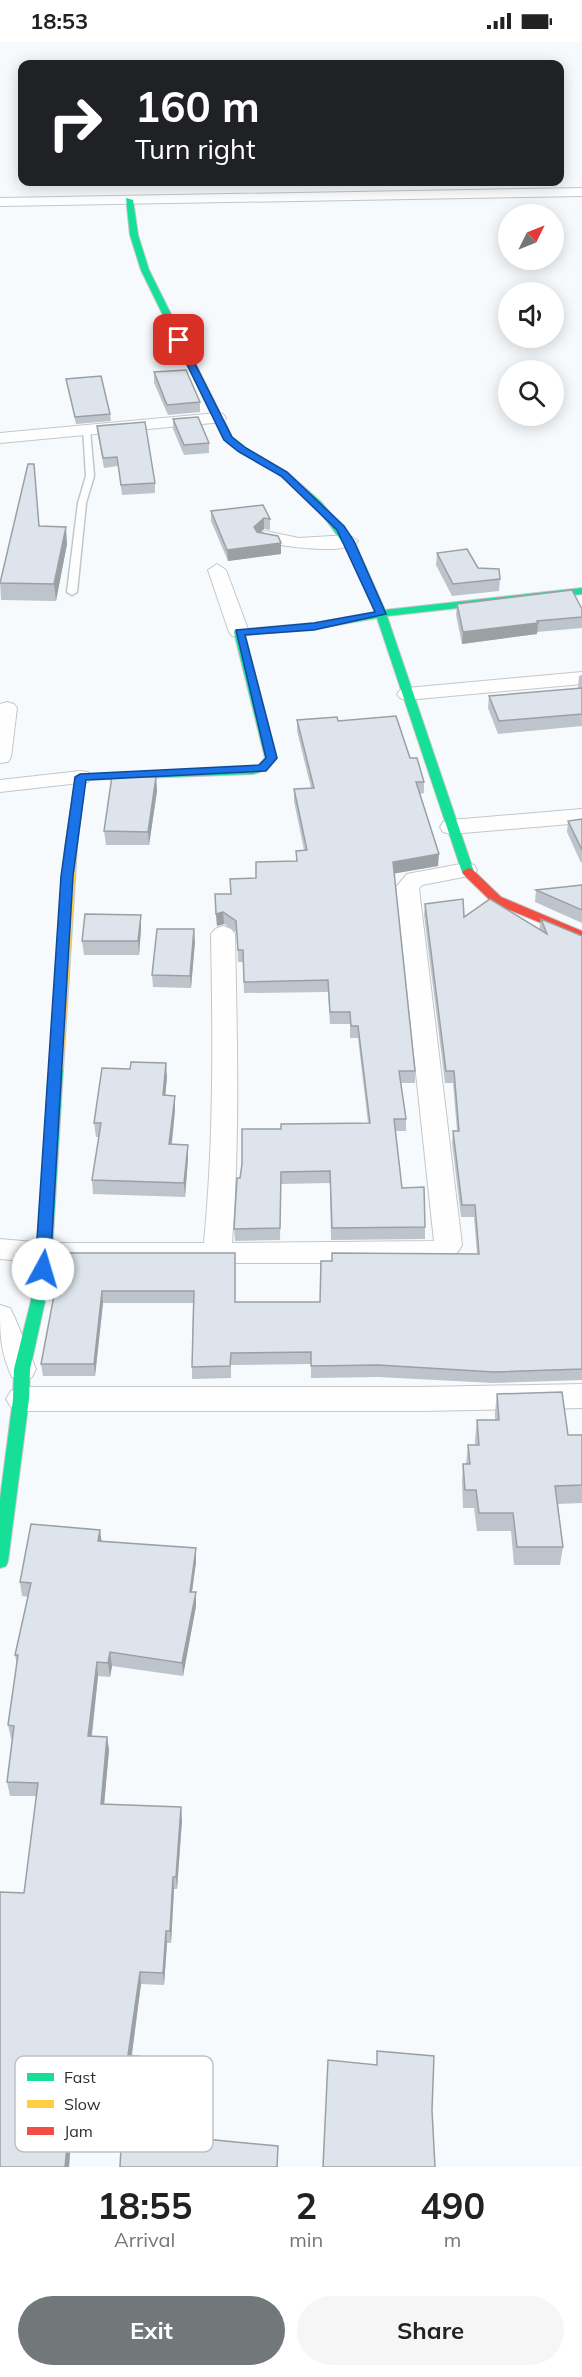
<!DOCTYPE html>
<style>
:root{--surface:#fff;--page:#f6f6f6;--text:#222;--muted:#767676;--accent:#727779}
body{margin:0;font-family:Mulish,sans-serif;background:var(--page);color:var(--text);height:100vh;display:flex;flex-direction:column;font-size:22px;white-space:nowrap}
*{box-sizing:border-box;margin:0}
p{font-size:20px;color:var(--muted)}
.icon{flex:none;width:33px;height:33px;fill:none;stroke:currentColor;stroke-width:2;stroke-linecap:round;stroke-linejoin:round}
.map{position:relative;height:2125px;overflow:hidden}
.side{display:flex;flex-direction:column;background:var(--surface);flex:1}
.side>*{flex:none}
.banner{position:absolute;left:18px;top:18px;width:546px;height:126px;border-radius:12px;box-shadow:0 3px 15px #0003;background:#202124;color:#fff;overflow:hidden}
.needle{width:39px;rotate:47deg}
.fabs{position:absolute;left:498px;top:162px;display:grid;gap:12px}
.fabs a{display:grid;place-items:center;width:66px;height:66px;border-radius:50%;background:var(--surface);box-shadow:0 3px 15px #0003;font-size:30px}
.pin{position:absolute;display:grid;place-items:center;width:51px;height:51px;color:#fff;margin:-26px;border-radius:12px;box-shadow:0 3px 9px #0006}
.me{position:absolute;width:66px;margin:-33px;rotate:6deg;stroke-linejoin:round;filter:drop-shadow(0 0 4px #0008)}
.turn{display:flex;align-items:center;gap:21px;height:126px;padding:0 18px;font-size:27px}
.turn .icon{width:78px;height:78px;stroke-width:2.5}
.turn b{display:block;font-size:42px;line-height:51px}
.eta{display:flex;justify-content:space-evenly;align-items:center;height:102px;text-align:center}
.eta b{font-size:36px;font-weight:700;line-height:42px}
.action{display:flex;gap:12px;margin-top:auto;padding:12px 18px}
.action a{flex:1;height:69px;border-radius:36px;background:var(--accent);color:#fff;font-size:24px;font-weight:700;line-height:69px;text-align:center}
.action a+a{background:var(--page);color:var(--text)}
.status{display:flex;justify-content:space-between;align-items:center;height:42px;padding:0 30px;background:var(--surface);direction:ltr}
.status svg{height:16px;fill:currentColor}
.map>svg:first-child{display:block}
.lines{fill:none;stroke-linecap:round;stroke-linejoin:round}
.lane-casing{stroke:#c3c7c9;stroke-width:3}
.street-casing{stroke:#c3c7c9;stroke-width:2}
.fast-casing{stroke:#c3c7c9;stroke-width:2}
.slow-casing{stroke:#c3c7c9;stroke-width:2}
.jam-casing{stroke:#c3c7c9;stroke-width:2}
.lane{fill:#fefeff;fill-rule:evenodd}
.street{fill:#fefeff;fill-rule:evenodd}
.fast{fill:#16e098;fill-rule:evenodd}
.slow{fill:#ffcf43;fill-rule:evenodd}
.jam{fill:#f24e42;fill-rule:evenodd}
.wall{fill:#bec4cb}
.shaded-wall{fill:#9ba0a5}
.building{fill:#dde4ec;stroke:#9ba0a5;stroke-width:1.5}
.route{fill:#1a73e8;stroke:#114b97;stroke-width:1.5}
.key{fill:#fff;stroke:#bfc1c2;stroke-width:1.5}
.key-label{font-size:16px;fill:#2a3032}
</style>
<div class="status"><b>18:53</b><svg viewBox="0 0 49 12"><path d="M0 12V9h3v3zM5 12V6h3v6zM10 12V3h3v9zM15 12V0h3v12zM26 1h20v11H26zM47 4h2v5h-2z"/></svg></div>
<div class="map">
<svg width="582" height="2125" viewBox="0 0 582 2125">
<rect width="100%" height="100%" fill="#f7fafc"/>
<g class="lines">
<defs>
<path id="lane" d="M83,386L90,388L94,434L86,461L77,550L72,553L67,550L78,461L86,434Z"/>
<path id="street" d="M582,146V154L0,164V156Z
M217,371L223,372L226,376L223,380L0,401V391Z
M265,489L299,496L349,493L358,499C347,515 277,503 258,499L256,495Z
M217,522L226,528L249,590L246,594H232L229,590L208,528Z
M582,630V642L407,658L400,656L397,652L400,648L407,646Z
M7,660L14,662L17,666L11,715L8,720L0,721V662Z
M80,729L88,730L91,735L88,740L0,750V738Z
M582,767V781L451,792L443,790L440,785L443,780L451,778Z
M466,821L474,823L477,828L474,833L422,843L419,847L462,1203L458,1210L437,1221H45L0,1217V1197L45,1201H204C214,1098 213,995 211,892L215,887L223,884L231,887L235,892C237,995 240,1098 232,1201L434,1199L396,845L407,832Z
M0,1263L10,1266L14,1274L36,1327L32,1335L22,1338L12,1335C0,1309 0,1291 0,1263Z
M582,1342V1366L422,1369H21L11,1365L6,1357L11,1349L21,1345H422Z"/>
<path id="fast" d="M126,156L133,158L138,193L149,228L232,395L245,406L287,430L321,460L354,499L385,568L582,546V552L387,574L474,830L472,833H464L462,830L377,576L314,587L245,593L277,716C270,725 264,730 253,732L85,738L77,805L71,809L65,805L76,733L252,726L258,724L265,716L234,590L235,588L314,581L375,570C356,515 328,470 281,434C262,420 239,414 223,396L141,228L130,193Z
M56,1023L63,1028L52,1211L45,1259L30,1327L29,1357L8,1519L6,1524L0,1526V1457L13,1357L14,1327L31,1259L38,1211L49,1028Z"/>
<path id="slow" d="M71,801L77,805L63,1028L56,1033L49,1028L65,805Z"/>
<path id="jam" d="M468,826L472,827L501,855L582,889V898L493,861L464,833L462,830Z"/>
</defs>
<use href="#lane" class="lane-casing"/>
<use href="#street" class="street-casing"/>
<use href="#fast" class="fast-casing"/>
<use href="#slow" class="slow-casing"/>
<use href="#jam" class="jam-casing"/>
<use href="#lane" class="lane"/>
<use href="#street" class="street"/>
<use href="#fast" class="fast"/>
<use href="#slow" class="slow"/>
<use href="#jam" class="jam"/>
</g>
<path class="wall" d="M154,330L200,360V370L168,373L154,341Z
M66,337L110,372L111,379L76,382L67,343Z
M173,377L209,401V411L184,413L173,387Z
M97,384L155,441V451L122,453L118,424L104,426L98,394Z
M211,469L270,477V488L264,487L260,491L281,512L228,519L211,479Z
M39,484L67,502L56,559L1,558L0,538Z
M437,511L478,526L500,537L499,549L452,554L436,523Z
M457,562L582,567V586L537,590V592L462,602L456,573Z
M582,633V684L498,692L488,666L489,654L578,647L579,634Z
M297,678L338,679L410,716L424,740V751L420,752L438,824L394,831L415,1029V1041H401L406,1077V1089H396L402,1146L425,1185V1197L331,1198L330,1141L281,1142L280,1198L235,1199L234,1187L240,1136L281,1087L368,1081L358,996H350V982H330L328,950L244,951L243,920H238L237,891L224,882L217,884L215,852H231L256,836L296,819V809L304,808L294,759V747L311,746L297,689Z
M156,735L157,749L149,803H106L104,789Z
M582,777V820L581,821L567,790L568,779Z
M582,843V881L535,860L536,848Z
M425,862L464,875L539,888L541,877L582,894V1338L493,1341L378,1335L311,1336V1322L231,1323V1336L192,1337V1325L193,1261H103L95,1334H43L41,1322L62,1211L236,1260H320L332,1219L477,1212L474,1175H461L452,1101L453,1089H457L453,1041H445L424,873Z
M141,873V887L139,913H84L82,899Z
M195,899L191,946L153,945L152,933Z
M167,1035L165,1053L175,1054V1068L172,1102L188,1117L185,1155L93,1152L92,1138L99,1095H96L94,1081Z
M497,1352L568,1393H582V1461L558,1462L563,1505L560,1523H514L511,1489H477L474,1466H463L462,1440L463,1422H466L468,1403H475V1397L477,1378H495V1370Z
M101,1499L196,1506V1520L192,1550H196V1564L183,1634L112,1624L110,1635L98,1634L92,1694L107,1695L109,1708L104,1762L182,1778L177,1847H174L171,1901H167L164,1943L141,1942L132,2013L203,2034L197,2096L278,2104V2115L122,2097L71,2096L69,2125L24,1851L37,1754H10L7,1740L13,1697H11L8,1683L17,1623L15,1613L28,1555L22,1554L20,1540Z"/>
<path class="shaded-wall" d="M264,476V487L254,496V485Z
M66,485L67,502L56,559L54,542Z
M281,501V512L228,519L227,508Z
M538,581L537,592L462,602L463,590Z
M156,735L157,749L149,803L148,790Z
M439,812L438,824L392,832L393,820Z
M223,870L224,882L217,884L216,872Z
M141,873V887L139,913L138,899Z
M194,887L195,899L191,946L190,934Z
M166,1021L167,1035L164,1067L163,1053Z
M175,1054V1068L170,1116L169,1102Z
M188,1103V1117L185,1155L184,1141Z
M102,1249L103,1261L95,1334L94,1322Z
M100,1488L102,1502L98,1499Z
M196,1506V1520L190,1564V1550Z
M196,1550V1564L183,1634L182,1621Z
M110,1610L112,1624L110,1635L108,1621Z
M97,1620L98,1634L90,1707L88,1694Z
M107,1695L109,1708L103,1775L101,1762Z
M181,1765L182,1778L177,1847L176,1835Z
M173,1835L174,1847L171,1901L170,1889Z
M166,1889L167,1901L164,1943L163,1931Z
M140,1930L141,1942L130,2025L128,2013Z
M202,2022L203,2034L196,2107L195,2096Z
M69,2085L71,2096L69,2125H65Z"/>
<path class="building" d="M186,328L200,360L167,363L154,330Z
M101,334L110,372L75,375L66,337Z
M198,375L209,401L184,403L173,377Z
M145,380L155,441L121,443L117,415L103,416L97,384Z
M28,422H34L39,484L66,485L54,542L0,541Z
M263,463L270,477L264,476L254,485L257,490L278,494L281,501L227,508L211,469Z
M467,507L478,526L499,527L500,537L453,542L437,511Z
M572,548L582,567V575L537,579L538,581L463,590L457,562Z
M582,646V672L499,679L489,654Z
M396,674L410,716H417L424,740H416L439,812L393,820L415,1029H399L406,1077H394L402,1146L424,1145L425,1185L332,1186L330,1129L281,1130L280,1186L234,1187L237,1136H240L242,1122V1087H281V1082L370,1081L358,984H351L350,970H330L328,938L244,940L243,908H238L236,879L223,870L216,872L215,852H231L230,837L256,836V820L297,819L296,809L307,808L294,747L314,746L297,678L337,675L338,679Z
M112,734L156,735L148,790L104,789Z
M582,777V808L568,779Z
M582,843V868L536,848Z
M463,857L464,875L490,857L547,892L541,877L582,894V1327L494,1330L378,1323L311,1324V1310L231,1311L230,1324L192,1325L194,1249H102L94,1322H41L62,1211H235V1260H320L321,1219H332V1211L479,1212L475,1163H462L453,1089H459L454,1029H446L425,862Z
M85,872L141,873L138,899H82Z
M157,887H194L190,934L152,933Z
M131,1020L166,1021L163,1053L175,1054L169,1102L188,1103L184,1141L92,1138L101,1081H94L102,1026L130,1027Z
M562,1350L568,1393H582V1443L555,1444L563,1505H517L513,1471H479L476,1448H465L463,1422H470L468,1403H479L477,1378H499L497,1352Z
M31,1482L100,1488L98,1499L196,1506L190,1550H196L182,1621L110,1610L108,1621L97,1620L88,1694L107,1695L101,1762L181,1765L176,1835H173L170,1889H166L163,1931L140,1930L128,2013L202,2022L195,2096L278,2104L277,2125H120L122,2086L69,2085L65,2125H0V1850L24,1851L38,1741L7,1740L14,1684L8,1683L18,1613H15L31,1541L20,1540Z
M377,2009L434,2014L432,2068L435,2125H323L328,2018L377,2023Z"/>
<path class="route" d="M179,295L183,298L232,395L246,406L287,430L344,484L354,499L386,572L314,588L245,593L277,716L266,729L86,738L73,834L50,1227L43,1232L35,1227L61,834L75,735L80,732L259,723L266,716L236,588L314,581L375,570L337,488L281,434L239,410L224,398L175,298Z"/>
<rect x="15" y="2014" width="198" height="96" rx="9" class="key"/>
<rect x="27" y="2031" width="27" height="8" fill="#16e098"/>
<rect x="27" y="2058" width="27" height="8" fill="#ffcf43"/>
<rect x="27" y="2085" width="27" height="8" fill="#f24e42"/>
<g class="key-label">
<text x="64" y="2041">Fast</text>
<text x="64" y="2068">Slow</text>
<text x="64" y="2095">Jam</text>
</g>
</svg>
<div class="fabs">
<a><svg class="needle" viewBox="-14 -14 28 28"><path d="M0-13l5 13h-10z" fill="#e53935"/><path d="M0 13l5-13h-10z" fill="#767676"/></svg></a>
<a><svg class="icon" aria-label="sound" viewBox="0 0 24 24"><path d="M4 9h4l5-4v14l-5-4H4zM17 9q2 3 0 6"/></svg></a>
<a><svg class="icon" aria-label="search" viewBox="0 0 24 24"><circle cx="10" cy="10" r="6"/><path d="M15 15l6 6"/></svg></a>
</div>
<div class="pin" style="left:179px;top:298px;background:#d93025"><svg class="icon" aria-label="arrive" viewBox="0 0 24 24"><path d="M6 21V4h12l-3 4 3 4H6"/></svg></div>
<svg class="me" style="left:43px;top:1227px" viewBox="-20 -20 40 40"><circle r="19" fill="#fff"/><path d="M0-13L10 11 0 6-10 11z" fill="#1a73e8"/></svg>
<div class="banner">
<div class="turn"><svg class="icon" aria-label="right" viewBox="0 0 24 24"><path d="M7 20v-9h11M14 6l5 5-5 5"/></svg><div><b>160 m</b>Turn right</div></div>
</div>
</div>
<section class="side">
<div class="eta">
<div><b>18:55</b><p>Arrival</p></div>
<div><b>2</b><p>min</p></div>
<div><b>490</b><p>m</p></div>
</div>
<div class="action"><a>Exit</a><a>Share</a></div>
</section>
